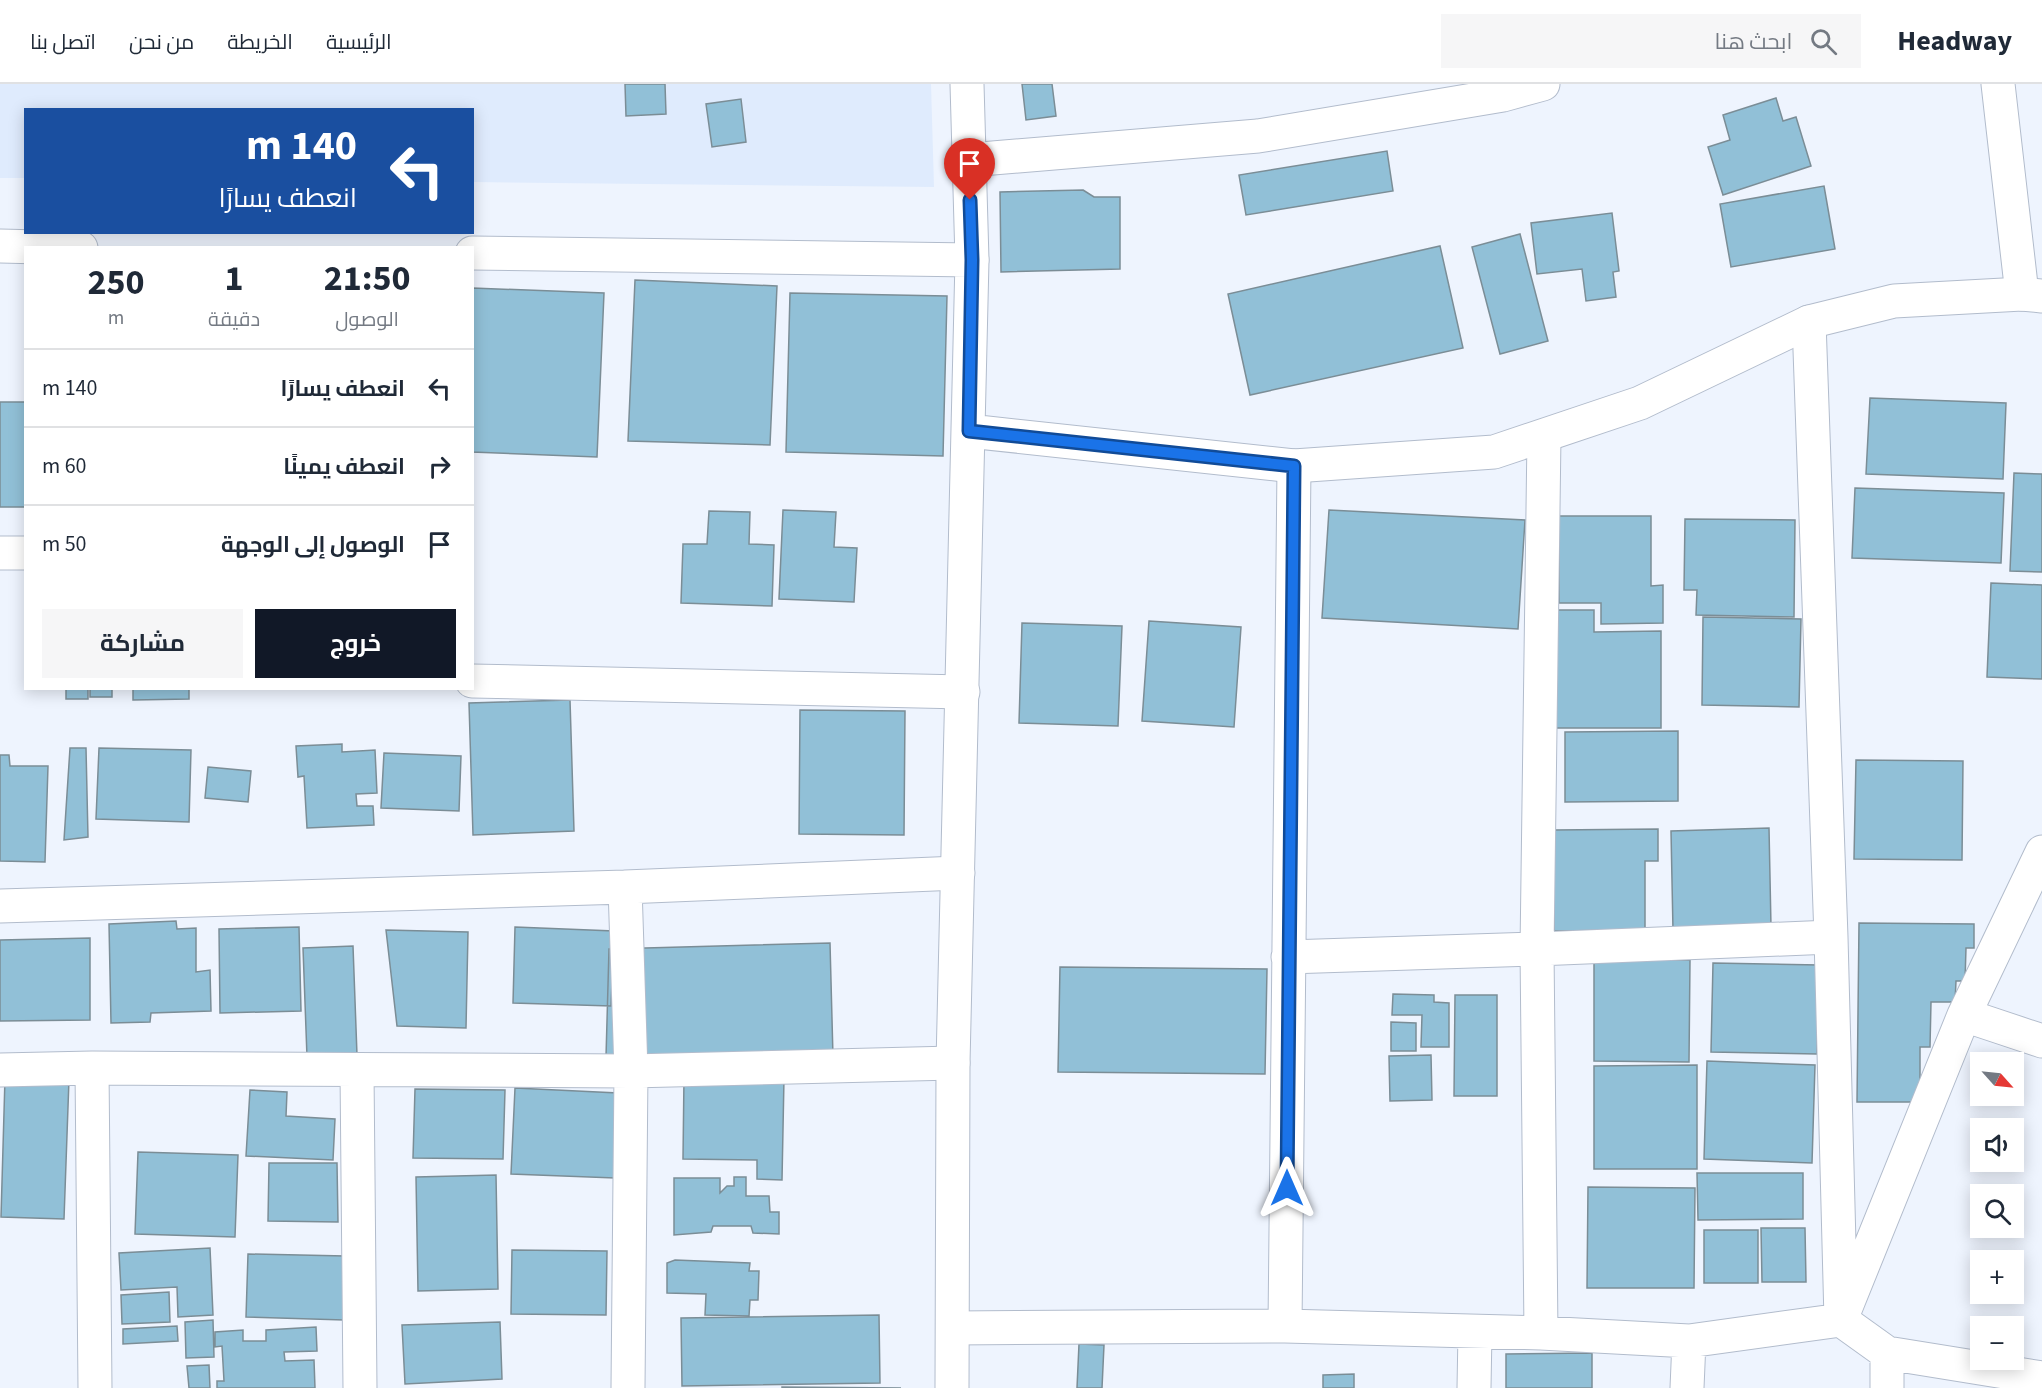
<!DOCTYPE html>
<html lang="ar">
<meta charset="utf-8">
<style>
:root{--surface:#fff;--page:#f6f6f7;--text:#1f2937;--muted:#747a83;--line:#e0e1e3;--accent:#111827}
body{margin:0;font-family:"Source Sans 3",Cairo,sans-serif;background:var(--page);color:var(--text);direction:rtl;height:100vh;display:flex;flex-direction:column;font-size:22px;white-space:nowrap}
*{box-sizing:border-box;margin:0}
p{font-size:20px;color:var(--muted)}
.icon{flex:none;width:33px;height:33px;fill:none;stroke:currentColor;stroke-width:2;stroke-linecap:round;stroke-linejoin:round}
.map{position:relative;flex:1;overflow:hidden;direction:ltr}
.sheet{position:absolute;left:24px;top:162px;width:450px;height:444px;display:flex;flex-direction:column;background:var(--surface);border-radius:0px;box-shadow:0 3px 15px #0003;direction:rtl}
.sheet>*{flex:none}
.banner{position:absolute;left:24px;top:24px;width:450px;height:126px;border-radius:0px;box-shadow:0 3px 15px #0003;direction:rtl;background:#1a4fa0;color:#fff;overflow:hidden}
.needle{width:39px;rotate:117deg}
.buttons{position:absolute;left:1970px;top:968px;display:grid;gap:12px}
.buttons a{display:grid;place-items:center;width:54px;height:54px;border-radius:0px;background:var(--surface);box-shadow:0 3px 15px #0003;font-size:30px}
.pin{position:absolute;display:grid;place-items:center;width:51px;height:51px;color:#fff;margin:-62px -26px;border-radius:50% 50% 50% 0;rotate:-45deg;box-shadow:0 0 6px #0007}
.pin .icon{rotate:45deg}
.me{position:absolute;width:66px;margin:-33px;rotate:0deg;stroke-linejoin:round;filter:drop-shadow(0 0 4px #0008)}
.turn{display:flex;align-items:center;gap:21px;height:126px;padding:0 18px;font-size:27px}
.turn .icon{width:78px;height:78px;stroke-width:2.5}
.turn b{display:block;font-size:42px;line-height:51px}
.eta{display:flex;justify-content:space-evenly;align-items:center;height:102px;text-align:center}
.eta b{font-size:36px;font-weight:700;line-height:42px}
.cta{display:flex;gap:12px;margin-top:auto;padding:12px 18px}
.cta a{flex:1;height:69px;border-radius:0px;background:var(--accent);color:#fff;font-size:24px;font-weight:700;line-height:69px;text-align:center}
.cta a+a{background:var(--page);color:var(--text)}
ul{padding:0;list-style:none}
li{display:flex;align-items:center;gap:18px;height:78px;padding:0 18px;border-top:2px solid var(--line)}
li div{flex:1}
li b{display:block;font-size:22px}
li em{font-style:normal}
header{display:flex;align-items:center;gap:36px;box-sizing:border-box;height:84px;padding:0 30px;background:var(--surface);border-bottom:2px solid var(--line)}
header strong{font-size:28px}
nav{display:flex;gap:33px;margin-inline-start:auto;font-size:21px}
.search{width:420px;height:54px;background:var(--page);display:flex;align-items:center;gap:15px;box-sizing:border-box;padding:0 21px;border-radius:0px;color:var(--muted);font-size:22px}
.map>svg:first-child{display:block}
.built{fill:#dfebfd}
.building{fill:#91c0d7;stroke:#7b8d96;stroke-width:1.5}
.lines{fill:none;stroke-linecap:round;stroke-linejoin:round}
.minor-casing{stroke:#b2bccc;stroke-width:35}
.tertiary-casing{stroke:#b2bccc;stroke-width:35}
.minor{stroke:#fff;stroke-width:33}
.tertiary{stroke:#fff;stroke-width:33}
.route-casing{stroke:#114b97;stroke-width:15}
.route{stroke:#1a73e8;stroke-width:10}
</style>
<header>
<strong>Headway</strong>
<div class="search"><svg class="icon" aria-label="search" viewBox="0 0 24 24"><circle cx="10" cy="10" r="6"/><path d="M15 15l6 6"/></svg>ابحث هنا</div>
<nav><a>الرئيسية</a><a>الخريطة</a><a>من نحن</a><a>اتصل بنا</a></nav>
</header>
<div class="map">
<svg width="2042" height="1304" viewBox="0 0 2042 1304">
<rect width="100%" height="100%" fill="#eef4fe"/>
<path class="built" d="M0,0H931L934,103L473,98L472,26H26L25,94H0Z"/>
<path class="building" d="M625,0H665L666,30L626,32Z
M1022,0H1052L1056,32L1026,36Z
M1776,14L1783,37L1796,33L1811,82L1723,111L1708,63L1730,56L1723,31Z
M741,15L746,58L712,63L706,20Z
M1387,67L1393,107L1246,131L1239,91Z
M1824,102L1835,165L1731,183L1720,120Z
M1083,106L1094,113H1120V185L1001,188L1000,108Z
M1612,129L1619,187L1613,188L1616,213L1586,217L1582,185L1537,190L1531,139Z
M1520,150L1548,257L1500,270L1472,163Z
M1440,162L1463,264L1250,311L1228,210Z
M635,196L777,202L770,361L628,357Z
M472,204L604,209L597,373L472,368Z
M790,209L947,212L943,372L786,368Z
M1870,314L2006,319L2003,395L1866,390Z
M0,318H26V423H0Z
M2014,389L2042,390V488L2010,487Z
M1855,404L2004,409L2001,479L1852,474Z
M783,426L836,428L834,463L857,464L854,518L779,515Z
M1329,426L1525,436L1518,545L1322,534Z
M709,427L750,428L749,460L774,461L772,522L681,519L683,460H707Z
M1559,432H1651V502L1663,501V539L1601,540V519H1559Z
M1685,435L1795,436L1794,533L1696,531L1697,506H1684Z
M1991,499L2042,501V595L1987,593Z
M1549,526H1594V548L1661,547V644H1550Z
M1703,533L1801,535L1799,623L1702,621Z
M1149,537L1241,543L1234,643L1142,637Z
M1022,539L1122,542L1118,642L1019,639Z
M66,604H88V615H66Z
M90,604H112V613H90Z
M133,604H189V615L133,616Z
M570,616L574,747L473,751L469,619Z
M800,626L905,627L904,751L799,750Z
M1678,647V717L1565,718V648Z
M342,660V668L375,666L377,709L356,710L357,722H373L374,741L307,744L304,692L298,693L296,662Z
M70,664H86L88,753L64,756Z
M99,664L191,666L189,738L96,735Z
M384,669L461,672L459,727L381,724Z
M0,671H9L10,682H48L45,778L0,777Z
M1856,676L1963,677L1962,776L1854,775Z
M208,683L251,687L248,718L205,714Z
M1769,744L1771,843L1673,846L1671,747Z
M1658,745V777H1645V846L1554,847V746Z
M176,837L177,845L196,844V888L210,886L211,927L151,929L150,938L111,939L109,840Z
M1859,839L1974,840V864H1966L1965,897H1956L1955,918H1931L1930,963H1920V1018H1857Z
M299,843L301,927L220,929L219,845Z
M515,843L614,847L611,922L513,919Z
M386,846L468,848L466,944L397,942Z
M90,854V936L0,937V856Z
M830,859L833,973H606L609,865Z
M353,862L357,971L307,973L303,864Z
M1594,875L1690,876L1689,978L1594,977Z
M1713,879L1819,881L1817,970L1711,968Z
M1060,883L1267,885L1265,990L1058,988Z
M1393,910L1434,911V918L1449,919V963H1421L1422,931H1392Z
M1455,911H1497V1012H1454Z
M1391,938L1416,939V967H1391Z
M1431,971L1432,1016L1390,1017L1389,972Z
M1707,977L1815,981L1812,1079L1704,1075Z
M1697,981V1085H1594V982Z
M684,993L784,994L782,1096L757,1095V1076L683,1075Z
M5,994L69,995L64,1135L1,1133Z
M515,1004L618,1009L615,1094L511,1090Z
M415,1005L505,1006L503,1075L413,1074Z
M250,1006L287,1008L286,1032L335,1035L333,1076L246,1072Z
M138,1068L238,1071L235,1153L135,1150Z
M269,1079H337L338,1138L268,1137Z
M1697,1089H1803V1135L1698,1136Z
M496,1091L498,1205L418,1207L416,1093Z
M734,1093H746V1112H769L770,1128H779V1150L753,1149L751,1142H713L711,1148L674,1151V1094H720V1109L727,1102H734Z
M1588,1103L1695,1104L1694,1204H1587Z
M1761,1144H1805L1806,1198H1762Z
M1704,1146H1758V1199H1704Z
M210,1164L213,1231L178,1233L177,1203L121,1206L119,1169Z
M512,1166L607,1167L606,1231L511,1230Z
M248,1170L345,1172L344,1236L246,1233Z
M675,1176L750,1179L749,1187H759L758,1216H750L749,1232L705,1231L706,1210L667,1209V1179Z
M169,1208L170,1238L122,1240L121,1211Z
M879,1231L880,1299L682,1302L681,1234Z
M213,1236L214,1273L186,1274L185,1238Z
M500,1238L502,1295L405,1300L402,1241Z
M177,1242L178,1257L123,1260V1245Z
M316,1243L317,1267L284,1268L285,1277L314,1276L315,1304H217V1297H224L222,1262L215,1263V1248L243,1246V1257H266V1246Z
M1079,1260L1104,1261L1102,1304H1077Z
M1592,1269V1304H1506V1270Z
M209,1281L210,1304H189L187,1282Z
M1354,1290V1304H1323V1291Z
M782,1303L901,1304H782Z"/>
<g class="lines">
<defs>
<path id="minor" d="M967,0L972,176
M1998,0L2022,210
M969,76L1258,52L1503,11L1543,0
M1809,238L1831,853L1841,1236
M1544,352L1537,865L1831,853
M0,469H26
M472,597L963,608
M625,803L631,987L628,1304
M0,822L625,803L958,789
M1288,873L1537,865L1541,1249
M1964,931L2042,957
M92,984L95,1304
M0,986L92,984L631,987L953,979
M357,987L360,1304
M1846,1223L1964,931L2042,768
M1285,1242L1294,382
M953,1244L1285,1242L1541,1249L1689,1257L1841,1236L1887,1269L2042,1294
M1887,1269V1304
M1474,1304L1475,1248
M1687,1304L1689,1257"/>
<path id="tertiary" d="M0,162L81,164
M472,169L972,176L953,979L952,1304
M969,347L1294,382L1494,368L1640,319L1809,238L1894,217L2022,210L2042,212"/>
</defs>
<use href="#minor" class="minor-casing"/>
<use href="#tertiary" class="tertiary-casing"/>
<use href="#minor" class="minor"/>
<use href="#tertiary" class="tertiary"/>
</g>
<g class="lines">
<defs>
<path id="route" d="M970,116L972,176L969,347L1294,382L1287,1104"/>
</defs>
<use href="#route" class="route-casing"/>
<use href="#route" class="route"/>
</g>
</svg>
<div class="buttons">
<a><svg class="needle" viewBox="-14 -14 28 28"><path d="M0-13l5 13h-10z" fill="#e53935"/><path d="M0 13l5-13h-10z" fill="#747a83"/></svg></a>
<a><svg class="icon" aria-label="sound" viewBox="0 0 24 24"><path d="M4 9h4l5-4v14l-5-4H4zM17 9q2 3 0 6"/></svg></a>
<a><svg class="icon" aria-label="search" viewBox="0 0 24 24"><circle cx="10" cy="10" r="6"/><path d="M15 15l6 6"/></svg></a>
<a>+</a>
<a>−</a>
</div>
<div class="pin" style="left:970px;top:116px;background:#d93025"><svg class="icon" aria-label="arrive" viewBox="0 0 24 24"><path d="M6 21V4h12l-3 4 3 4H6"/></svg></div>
<svg class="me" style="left:1287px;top:1104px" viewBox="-20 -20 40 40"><path d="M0-17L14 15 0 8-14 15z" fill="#1a73e8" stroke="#fff" stroke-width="4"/></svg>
<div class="banner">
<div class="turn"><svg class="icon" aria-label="left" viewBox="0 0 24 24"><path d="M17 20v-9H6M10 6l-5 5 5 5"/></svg><div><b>140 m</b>انعطف يسارًا</div></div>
</div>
<section class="sheet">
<div class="eta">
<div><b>21:50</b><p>الوصول</p></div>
<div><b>1</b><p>دقيقة</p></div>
<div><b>250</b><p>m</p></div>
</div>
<ul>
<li><svg class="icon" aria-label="left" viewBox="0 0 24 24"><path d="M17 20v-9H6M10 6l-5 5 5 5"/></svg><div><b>انعطف يسارًا</b></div><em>140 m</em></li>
<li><svg class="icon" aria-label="right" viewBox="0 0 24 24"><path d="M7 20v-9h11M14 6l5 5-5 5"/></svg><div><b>انعطف يمينًا</b></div><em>60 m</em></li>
<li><svg class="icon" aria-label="arrive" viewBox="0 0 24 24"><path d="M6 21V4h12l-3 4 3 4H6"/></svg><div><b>الوصول إلى الوجهة</b></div><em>50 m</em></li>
</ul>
<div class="cta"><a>خروج</a><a>مشاركة</a></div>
</section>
</div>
